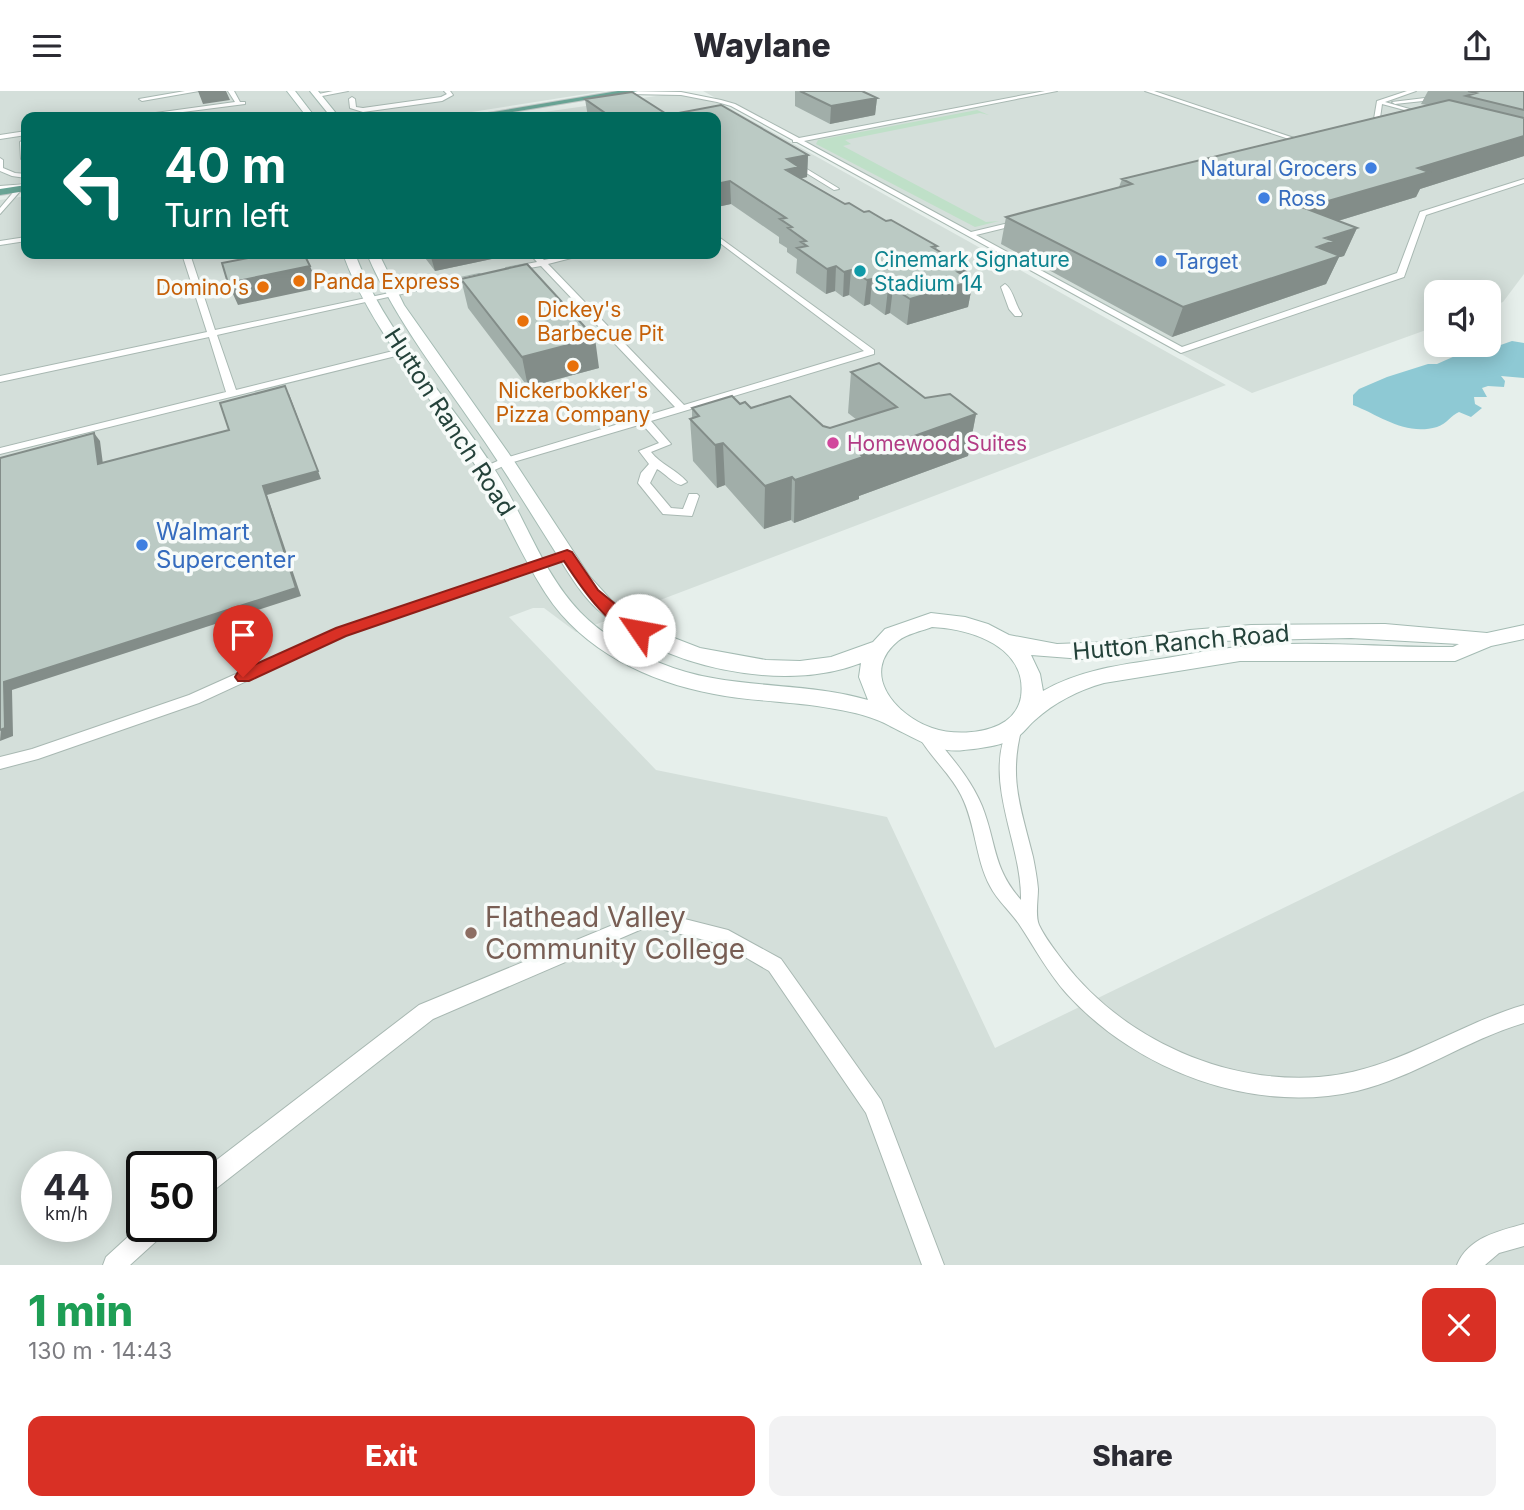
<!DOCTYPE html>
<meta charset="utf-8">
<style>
:root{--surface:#fff;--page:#f2f2f3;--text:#2b2b33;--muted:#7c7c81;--accent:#d93025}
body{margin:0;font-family:Inter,sans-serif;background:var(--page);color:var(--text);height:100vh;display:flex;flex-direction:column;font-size:26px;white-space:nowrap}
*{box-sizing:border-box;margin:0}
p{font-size:23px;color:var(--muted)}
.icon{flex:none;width:38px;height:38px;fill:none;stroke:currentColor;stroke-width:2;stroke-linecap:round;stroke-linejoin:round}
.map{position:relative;height:1174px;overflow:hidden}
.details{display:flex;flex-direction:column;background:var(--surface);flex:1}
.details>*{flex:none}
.guide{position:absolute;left:21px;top:21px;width:700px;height:147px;border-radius:14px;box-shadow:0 4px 18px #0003;background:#00695c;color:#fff;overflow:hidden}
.controls{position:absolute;left:1424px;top:189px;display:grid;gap:14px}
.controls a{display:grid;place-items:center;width:77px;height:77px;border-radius:14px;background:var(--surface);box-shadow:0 4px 18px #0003;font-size:35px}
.speed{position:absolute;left:21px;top:1060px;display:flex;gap:14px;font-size:35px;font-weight:700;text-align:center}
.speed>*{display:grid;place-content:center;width:91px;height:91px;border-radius:50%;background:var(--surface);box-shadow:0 4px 18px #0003;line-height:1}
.speed small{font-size:18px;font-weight:400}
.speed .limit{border:4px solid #111;border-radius:10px;background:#fff;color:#111}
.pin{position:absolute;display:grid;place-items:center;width:60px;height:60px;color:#fff;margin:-72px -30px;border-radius:50% 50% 50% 0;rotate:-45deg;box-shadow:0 0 7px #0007}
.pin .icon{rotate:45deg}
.me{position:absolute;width:77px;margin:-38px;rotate:303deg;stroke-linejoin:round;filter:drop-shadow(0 0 5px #0008)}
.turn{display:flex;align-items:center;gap:24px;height:147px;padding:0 28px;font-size:32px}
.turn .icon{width:91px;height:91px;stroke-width:2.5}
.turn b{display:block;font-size:49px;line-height:60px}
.round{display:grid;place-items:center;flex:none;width:74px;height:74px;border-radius:14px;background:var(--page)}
.overview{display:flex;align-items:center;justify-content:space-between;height:119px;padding:0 28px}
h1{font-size:42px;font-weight:800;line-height:52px;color:#1e9e55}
.cta{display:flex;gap:14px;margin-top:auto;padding:14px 28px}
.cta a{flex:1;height:80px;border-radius:14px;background:var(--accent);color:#fff;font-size:28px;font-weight:800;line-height:80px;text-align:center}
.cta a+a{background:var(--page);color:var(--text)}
header{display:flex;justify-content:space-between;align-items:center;height:91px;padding:0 28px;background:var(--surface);font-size:32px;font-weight:800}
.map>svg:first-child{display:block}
.built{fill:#d4dfda;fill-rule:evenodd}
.green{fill:#bfe0c8}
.water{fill:#8ec9d4}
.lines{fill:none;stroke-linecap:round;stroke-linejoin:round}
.lane-casing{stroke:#a8b8b2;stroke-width:2}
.secondary-casing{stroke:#a4bbb3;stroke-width:2}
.primary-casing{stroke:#c2cac8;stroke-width:2}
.lane{fill:#fff;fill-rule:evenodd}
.secondary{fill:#fff;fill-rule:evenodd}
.primary{fill:#6aa596;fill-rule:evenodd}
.wall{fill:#a1aea9}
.shaded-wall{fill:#838d89}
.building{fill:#bbcac4;stroke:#838d89;stroke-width:2}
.route{fill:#d93025;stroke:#8d1f18;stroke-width:2}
.shop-dot{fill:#3f7fe0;stroke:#f7fbf9;stroke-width:2.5}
.culture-dot{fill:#0f9aa8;stroke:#f7fbf9;stroke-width:2.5}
.food-dot{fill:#e8710a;stroke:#f7fbf9;stroke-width:2.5}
.hotel-dot{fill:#d1479c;stroke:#f7fbf9;stroke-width:2.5}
.education-dot{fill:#8d6e63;stroke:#f7fbf9;stroke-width:2.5}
.labels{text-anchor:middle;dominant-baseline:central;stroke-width:7;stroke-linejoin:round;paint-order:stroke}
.far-shop-label{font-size:21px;fill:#366cbe;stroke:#f7fbf9;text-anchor:start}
.far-culture-label{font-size:21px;fill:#0d838f;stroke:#f7fbf9;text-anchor:start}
.far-food-label{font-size:21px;fill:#c56008;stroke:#f7fbf9;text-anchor:start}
.far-hotel-label{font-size:21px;fill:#b23c85;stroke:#f7fbf9;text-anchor:start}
.street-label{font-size:24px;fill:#24423a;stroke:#f7fbf9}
.shop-label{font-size:24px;fill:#366cbe;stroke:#f7fbf9;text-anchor:start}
.near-education-label{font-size:28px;fill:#785e54;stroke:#f7fbf9;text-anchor:start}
</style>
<header><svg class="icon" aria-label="menu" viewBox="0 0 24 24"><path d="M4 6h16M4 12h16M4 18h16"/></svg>Waylane<svg class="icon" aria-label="share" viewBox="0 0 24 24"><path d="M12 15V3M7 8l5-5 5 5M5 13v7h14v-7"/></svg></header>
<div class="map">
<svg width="1524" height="1174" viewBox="0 0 1524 1174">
<rect width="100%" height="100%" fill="#e6efeb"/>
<path class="built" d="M0,0H605L440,26H26V91L0,95Z
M703,0H1524V183L1503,211L1489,216V201H1437V235L1252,302Z
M683,3L724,14L1226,294L576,541L544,517H533L509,526L656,679L887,726L995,957L1524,700V1174H0V109L26,105V163H716V26H509L663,4ZM37,1076H96V1136H37ZM142,1076H201V1136H142Z"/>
<path class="green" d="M977,19L989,24L980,22L845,49L851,53L843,55L986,131L999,130L975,136L816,53L818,49Z"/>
<path class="water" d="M1512,250L1524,252V287L1501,285L1505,290L1504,296L1488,295L1482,297L1487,306H1474L1475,313L1482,317L1471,326L1459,321C1451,324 1447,333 1437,336C1405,345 1381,325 1353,314V304L1359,298L1387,286L1428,273H1437L1473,257L1480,259V255L1495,256Z"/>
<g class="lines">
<defs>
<path id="lane" d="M185,0H199L142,10L139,8Z
M228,0H234L240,11H245V13L144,26L141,24L235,11Z
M333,0H348L317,6L314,4Z
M444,0H450L453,4L442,10L363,21L350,17L349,8L352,6L355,8L356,16L363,17L441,6L447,3Z
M626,0L681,1L721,9L735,13L799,47L1045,0H1057L804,50L971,141L1025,128V132L976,144L1182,256L1397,182L1420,121L1524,88V92L1426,124L1404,186L1181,262L797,51H793V49L731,15L717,11L681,4L628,3Z
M1145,0H1154L1312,53L1307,54Z
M1407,0H1416L1385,11L1427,23V25L1382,13L1379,34L1372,41H1368L1373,34L1377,10Z
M1425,7L1423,10L1395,13L1392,11Z
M26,40V44L0,48V44Z
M26,47V70L21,68L20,51Z
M0,67L3,69V77L15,82L26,83V87L12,85L0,80Z
M792,69L838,97L839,98L834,99L790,72Z
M26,93V97H23L0,123V117L16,98L0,99V95Z
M716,144L874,259V263L651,330L671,353L651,361C661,374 676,378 687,391L681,394C672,392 665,382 657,378L650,392L671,417L683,418L689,403H697L699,405L692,425L663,423L638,392L641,382L649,373L639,360L659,352L642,333L510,372L490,381H482V377L502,368L675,316L541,175L506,181V177L537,171L530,163H538L544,169L573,163H587L548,173L684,314L864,260L716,149Z
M26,146V150L0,154V150Z
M182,163H190L215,239L479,183L483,185L217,244L236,299L405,257L408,258V262L0,363V357L226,301L209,246L0,291V285L207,241Z
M1005,193C1014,199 1015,215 1022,223L1021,225H1015L1009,218L1001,196Z
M567,460L573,464L571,467L346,544L199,612L38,668L0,678V666L32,658L189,604L336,538Z
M1015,630L1020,632L1022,636C1008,687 1021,717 1033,766C1035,776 1037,787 1038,798C1038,808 1035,825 1039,834C1045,847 1055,859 1063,870C1122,947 1222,993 1319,986C1393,981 1455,934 1524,914V932C1466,949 1415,986 1357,1000C1254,1024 1137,980 1067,903C1048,882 1035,857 1019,833C1010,820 997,809 990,795C975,767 976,733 961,704C950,682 930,666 918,644L920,640H930C949,664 970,686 982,715C997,753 992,776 1021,809C1022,750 981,690 1010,632Z
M649,819L728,839L781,868L881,1009L944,1174H922L866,1022L769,880L724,854L649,835L433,928L209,1103L201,1106V1081L419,914Z
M142,1133V1136H166L163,1144L130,1174H103L106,1166Z
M1524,1133V1155L1499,1162L1485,1174H1457C1468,1147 1498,1140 1524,1133Z"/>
<path id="secondary" d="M287,0H295L315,26H307Z
M310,0H318L339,26H331Z
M343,163H355C385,242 448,306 493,376C524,423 541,480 580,521C602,544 631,560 660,572C726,600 800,589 868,609L859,586L861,572C783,603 658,576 597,518C578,500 565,476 551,454C529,419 508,385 485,351C444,290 396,231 367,163H379L404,214L514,370L590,486L611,509L638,529L669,545L700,557L766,569L800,570L831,566L873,551L885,538L931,522L965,526L988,533L1009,544L1057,553L1110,551L1190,539L1251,534L1385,533L1487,542L1524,534V548L1491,555L1455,570H1240L1104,592C1079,599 1055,611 1035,629C1030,633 1025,640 1020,644C1004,655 983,657 964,659C937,663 913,646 890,635C874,626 853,621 835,618C795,610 754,611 714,603C649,591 583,560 546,503C516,457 497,405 466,360C424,297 369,235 343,163ZM932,536C972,538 1028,556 1021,606C1019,618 1011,628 999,634C980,643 952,644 932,637C895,624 859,582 898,550C906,543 922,540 932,536ZM1351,547L1459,553L1453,556C1382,557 1309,548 1239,556C1213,558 1186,564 1160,568C1119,574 1080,579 1043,600L1040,583L1031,564L1083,568L1218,550Z"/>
<path id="primary" d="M618,0H638L483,26H464Z
M26,94V100L0,104V98Z"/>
</defs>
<use href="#lane" class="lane-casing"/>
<use href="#secondary" class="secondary-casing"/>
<use href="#primary" class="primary-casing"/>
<use href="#lane" class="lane"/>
<use href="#secondary" class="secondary"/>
<use href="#primary" class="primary"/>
</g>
<path class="wall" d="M795,0H862L877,7L875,24L830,33L795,15Z
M1428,0H1524V65L1420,98L1416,106L1338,130L1357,137L1344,165L1339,166L1326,193L1172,246L1001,153L1006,126L1119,96L1122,88L1427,14L1421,13Z
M632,1L668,24L721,14L808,64L807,86L801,87L845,113L849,112L864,121L869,120L886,130L891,129L937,155L936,159L952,168L951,172L965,180L964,185L973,190L968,216L907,234L890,222L885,224L870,213L864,215L849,204L843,206L835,200L826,203L796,182L797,168L787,161V157L779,152V146L731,113L717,116L716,115V26H588L585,8Z
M422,163H505L506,165L435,180Z
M461,188L599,277L528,296L468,217Z
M851,281L925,307L976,323L968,365L859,405V408L794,432L791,429L764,438L725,394L717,397L693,370L690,328L692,327V317L740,313L751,317L830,337L857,329L848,322Z"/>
<path class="shaded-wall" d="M198,0H226L230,9L203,13Z
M877,7L875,24L830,33L831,15Z
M1524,45V65L1420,98L1416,106L1292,144L1304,117L1418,77Z
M808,64L807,86L799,88L785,101L787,68Z
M730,90L731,113L717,116L716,93Z
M1357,137L1344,165L1339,166L1326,193L1172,246L1183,216L1317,156L1325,147Z
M430,163H505L506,165L435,180Z
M310,175L319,197L238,214L228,192Z
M836,175L835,200L826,203L827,178Z
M851,179L849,204L843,206L844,181Z
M965,180L962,193L973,190L968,216L907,234L910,208L958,181Z
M872,188L870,213L864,215L867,189Z
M893,197L890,222L885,224L888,198Z
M595,247L599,277L528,296L522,266Z
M289,303L321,388L267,404L301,505L12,599L13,645L0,650L4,591Z
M976,323L968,365L859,405V408L794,432L795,389L861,364Z
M94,342L100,350L104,381L98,373Z
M723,352L725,394L717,397L715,354Z
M792,386L791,429L764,438L765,395Z"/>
<path class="building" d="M800,0H862L877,7L831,15Z
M1468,0H1524V19L1466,5L1476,2Z
M632,1L668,24L721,14L808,64L787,68L799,76L786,79L845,113L849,112L864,121L869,120L886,130L891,129L937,155L932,156L952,168L947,169L965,180L958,181L973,190L910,208L893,197L888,198L872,188L867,189L851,179L844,181L836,175L827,178L797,157L807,155L801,151L806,150L788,137L792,136L780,128L786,127L730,90L716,93V26H611L585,8Z
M1449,9L1524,27V45L1418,77L1429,81L1304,117L1357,137L1325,147L1334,150L1317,156L1340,165L1183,216L1006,126L1132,93L1122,88Z
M269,163H304L310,175L228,192L222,172Z
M527,173L595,247L522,266L461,188Z
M879,272L925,307L950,303L976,323L861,364L863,366L795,389L792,386L765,395L723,352L715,354L690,328L699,325L692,317L732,305L740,313L745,311L751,317L790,305L823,335L830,337L897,316L851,281Z
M285,295L318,380L263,395L296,497L4,591L5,637L0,639V367L94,342L98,373L229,339L220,312Z"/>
<path class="route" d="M567,459L572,461L598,499L647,539L645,543C616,551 577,490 564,470L346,545L249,590H238L235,586L238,581L336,537Z"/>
<g class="shop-dot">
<circle cx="1371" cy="77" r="7"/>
<circle cx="1264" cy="107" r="7"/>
<circle cx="1161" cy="170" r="7"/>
<circle cx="142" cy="454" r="7"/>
</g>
<circle class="culture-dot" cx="860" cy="180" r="7"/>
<g class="food-dot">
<circle cx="299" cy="190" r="7"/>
<circle cx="263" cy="196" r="7"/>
<circle cx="523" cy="230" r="7"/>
<circle cx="573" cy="275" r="7"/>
</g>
<circle class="hotel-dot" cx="833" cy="352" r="7"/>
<circle class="education-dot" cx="471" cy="842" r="7"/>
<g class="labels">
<g class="far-shop-label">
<text x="1357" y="77" text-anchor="end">Natural Grocers</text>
<text x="1278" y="107">Ross</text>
<text x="1175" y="170">Target</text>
</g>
<g class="far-culture-label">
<text x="874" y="168">Cinemark Signature<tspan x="874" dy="24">Stadium 14</tspan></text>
</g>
<g class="far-food-label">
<text x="313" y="190">Panda Express</text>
<text x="249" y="196" text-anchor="end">Domino's</text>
<text x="537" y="218">Dickey's<tspan x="537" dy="24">Barbecue Pit</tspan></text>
<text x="573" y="299" text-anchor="middle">Nickerbokker's<tspan x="573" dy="24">Pizza Company</tspan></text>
</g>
<g class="far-hotel-label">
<text x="847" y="352">Homewood Suites</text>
</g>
<g class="street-label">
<text transform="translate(450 331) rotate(57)">Hutton Ranch Road</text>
<text transform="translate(1181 551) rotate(-5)">Hutton Ranch Road</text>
</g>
<g class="shop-label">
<text x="156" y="440">Walmart<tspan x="156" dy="28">Supercenter</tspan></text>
</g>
<g class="near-education-label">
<text x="485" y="826">Flathead Valley<tspan x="485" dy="32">Community College</tspan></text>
</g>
</g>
</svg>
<div class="controls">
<a><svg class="icon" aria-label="sound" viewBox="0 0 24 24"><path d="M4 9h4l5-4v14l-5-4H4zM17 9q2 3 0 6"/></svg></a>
</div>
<div class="speed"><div>44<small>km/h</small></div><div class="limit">50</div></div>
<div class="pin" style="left:243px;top:586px;background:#d93025"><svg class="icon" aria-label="arrive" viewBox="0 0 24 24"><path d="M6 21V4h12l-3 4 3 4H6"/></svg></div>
<svg class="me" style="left:639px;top:539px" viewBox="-20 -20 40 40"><circle r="19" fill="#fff"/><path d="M0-13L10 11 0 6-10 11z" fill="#d93025"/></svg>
<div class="guide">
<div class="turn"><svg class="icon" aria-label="left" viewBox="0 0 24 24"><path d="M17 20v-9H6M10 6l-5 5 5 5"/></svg><div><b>40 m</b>Turn left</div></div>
</div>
</div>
<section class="details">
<div class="overview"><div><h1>1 min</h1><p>130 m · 14:43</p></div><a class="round" style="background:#d93025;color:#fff"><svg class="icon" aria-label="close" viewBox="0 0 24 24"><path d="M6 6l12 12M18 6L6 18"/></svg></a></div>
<div class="cta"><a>Exit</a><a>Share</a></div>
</section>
